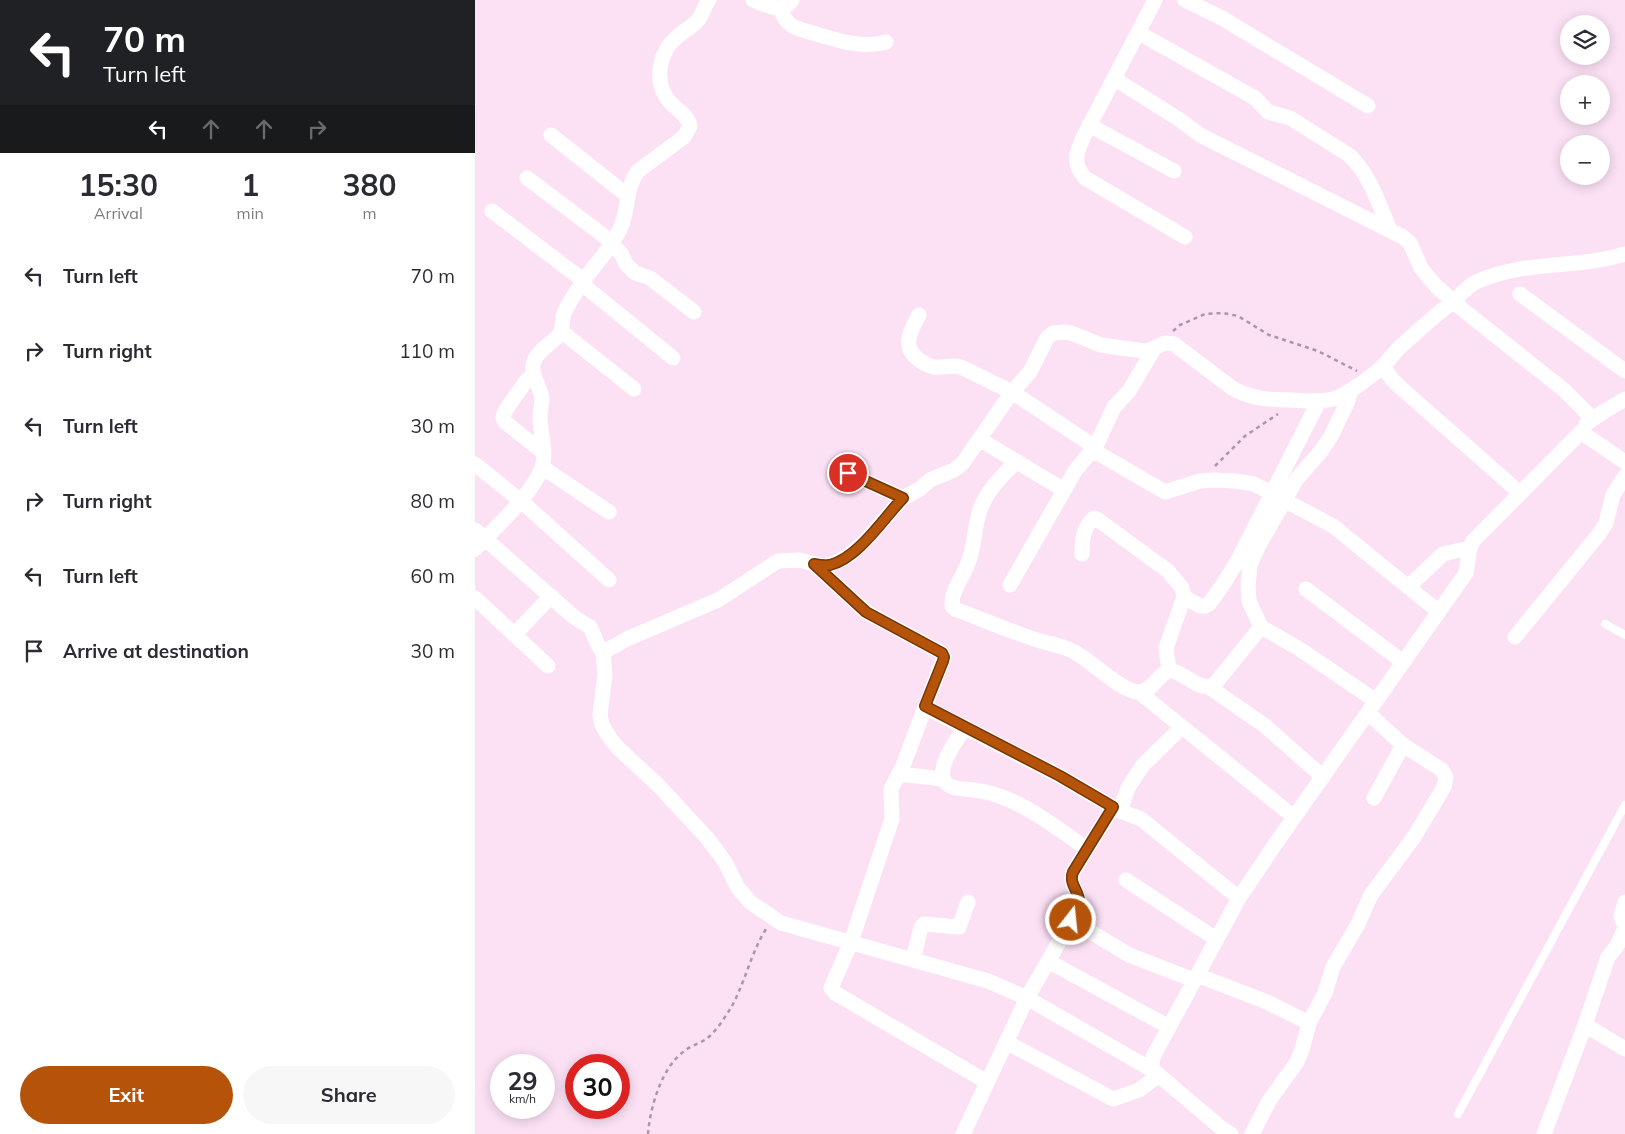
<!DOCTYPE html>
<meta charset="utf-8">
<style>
:root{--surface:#fff;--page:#f7f7f7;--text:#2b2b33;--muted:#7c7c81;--accent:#b45309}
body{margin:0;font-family:Mulish,sans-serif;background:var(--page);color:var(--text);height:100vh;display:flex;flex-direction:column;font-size:19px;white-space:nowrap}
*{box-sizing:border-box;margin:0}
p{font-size:16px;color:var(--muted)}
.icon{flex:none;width:28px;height:28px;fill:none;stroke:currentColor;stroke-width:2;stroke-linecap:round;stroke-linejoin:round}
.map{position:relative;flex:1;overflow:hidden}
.sheet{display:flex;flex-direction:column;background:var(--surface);width:475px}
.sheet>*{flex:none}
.banner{background:#202124;color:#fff;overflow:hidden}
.buttons{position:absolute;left:1085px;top:15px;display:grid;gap:10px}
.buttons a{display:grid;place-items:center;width:50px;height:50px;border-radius:50%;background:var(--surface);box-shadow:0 2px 12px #0003;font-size:25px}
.speed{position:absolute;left:15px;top:1054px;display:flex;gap:10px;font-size:25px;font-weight:700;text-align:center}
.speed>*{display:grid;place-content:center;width:65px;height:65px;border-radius:50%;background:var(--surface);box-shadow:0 2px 12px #0003;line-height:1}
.speed small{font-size:12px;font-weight:400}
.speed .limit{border:8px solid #d22;background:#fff;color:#111}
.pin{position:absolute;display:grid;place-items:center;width:42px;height:42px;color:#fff;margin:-21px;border:2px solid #fff;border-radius:50%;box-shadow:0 1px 5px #0007}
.me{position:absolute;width:55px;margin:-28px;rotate:16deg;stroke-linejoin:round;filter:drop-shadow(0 0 4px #0008)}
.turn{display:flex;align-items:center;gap:18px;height:105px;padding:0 20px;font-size:22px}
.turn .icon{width:65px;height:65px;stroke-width:2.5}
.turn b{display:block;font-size:35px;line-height:42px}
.lanes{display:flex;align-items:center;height:48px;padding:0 20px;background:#0003;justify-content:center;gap:25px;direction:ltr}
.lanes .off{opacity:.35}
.eta{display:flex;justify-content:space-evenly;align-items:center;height:85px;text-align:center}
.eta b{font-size:30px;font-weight:700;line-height:35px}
.action{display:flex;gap:10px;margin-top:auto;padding:10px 20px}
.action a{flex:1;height:58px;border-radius:30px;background:var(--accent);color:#fff;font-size:20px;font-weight:700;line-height:58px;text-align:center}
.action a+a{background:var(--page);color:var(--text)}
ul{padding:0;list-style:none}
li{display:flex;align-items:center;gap:15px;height:75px;padding:0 20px}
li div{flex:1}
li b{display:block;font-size:19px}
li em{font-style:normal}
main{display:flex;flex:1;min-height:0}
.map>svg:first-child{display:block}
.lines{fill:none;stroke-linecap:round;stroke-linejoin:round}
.path{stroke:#ac97a7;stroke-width:2.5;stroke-dasharray:4 4;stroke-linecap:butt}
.service{stroke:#fff;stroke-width:8}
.minor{stroke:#fff;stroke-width:15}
.route-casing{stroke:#753606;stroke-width:12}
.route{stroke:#b45309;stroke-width:9}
</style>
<main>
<section class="sheet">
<div class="banner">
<div class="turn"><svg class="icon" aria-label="left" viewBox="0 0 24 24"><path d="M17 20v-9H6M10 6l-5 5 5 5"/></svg><div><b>70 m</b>Turn left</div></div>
<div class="lanes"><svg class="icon" aria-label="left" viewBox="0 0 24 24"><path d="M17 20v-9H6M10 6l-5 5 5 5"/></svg><svg class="icon off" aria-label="ahead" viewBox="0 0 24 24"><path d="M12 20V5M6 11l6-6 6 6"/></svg><svg class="icon off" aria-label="ahead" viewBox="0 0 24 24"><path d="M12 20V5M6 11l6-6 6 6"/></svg><svg class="icon off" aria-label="right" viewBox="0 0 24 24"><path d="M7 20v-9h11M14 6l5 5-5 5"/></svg></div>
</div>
<div class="eta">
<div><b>15:30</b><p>Arrival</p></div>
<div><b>1</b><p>min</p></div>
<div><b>380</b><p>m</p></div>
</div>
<ul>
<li><svg class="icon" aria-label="left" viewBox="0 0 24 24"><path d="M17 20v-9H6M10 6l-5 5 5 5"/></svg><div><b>Turn left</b></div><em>70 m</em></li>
<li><svg class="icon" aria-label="right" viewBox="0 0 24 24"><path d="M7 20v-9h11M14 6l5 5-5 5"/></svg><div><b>Turn right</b></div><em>110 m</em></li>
<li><svg class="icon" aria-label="left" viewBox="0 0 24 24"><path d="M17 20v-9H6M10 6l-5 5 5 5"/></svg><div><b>Turn left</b></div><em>30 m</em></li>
<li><svg class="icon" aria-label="right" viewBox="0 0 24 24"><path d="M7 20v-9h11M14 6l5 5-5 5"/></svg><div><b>Turn right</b></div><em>80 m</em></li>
<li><svg class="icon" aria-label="left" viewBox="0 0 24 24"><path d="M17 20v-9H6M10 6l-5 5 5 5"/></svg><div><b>Turn left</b></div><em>60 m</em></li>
<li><svg class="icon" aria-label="arrive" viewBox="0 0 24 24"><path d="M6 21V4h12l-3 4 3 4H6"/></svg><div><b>Arrive at destination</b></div><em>30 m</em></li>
</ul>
<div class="action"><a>Exit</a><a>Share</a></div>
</section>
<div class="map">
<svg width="1150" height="1134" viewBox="0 0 1150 1134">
<rect width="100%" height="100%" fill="#fce1f5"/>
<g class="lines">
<path class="path" d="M698,331L705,325L730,314L748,313L763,316L794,335L843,351L882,371
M740,466L770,436L803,414
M173,1134C175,1108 186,1069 208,1052C215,1046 224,1044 231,1039C242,1031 250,1017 257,1006C270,982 276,953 291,929"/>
<path class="service" d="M1130,624L1150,635
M983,1114L1150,805"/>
<path class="minor" d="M278,0C292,5 307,15 317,0
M680,0L610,134C602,151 596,162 610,178L710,237
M710,0L747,18L893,106
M306,9C308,16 310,21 316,25C322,29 331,31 338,33C362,40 386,49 411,42
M664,33L780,98L793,112L815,118L874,155C895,174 904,205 915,230
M640,79L705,120L725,135L928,237L935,243L946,268L962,287L987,309L1089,390L1118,419
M614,125L699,171
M76,135L153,196
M52,178L137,242
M17,211L109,281
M135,244L146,253L151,264L160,273L175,278L219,312
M107,284L198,358
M1045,294L1150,371
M444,315C435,331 426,347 444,360C449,363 453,366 459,367C468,368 477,364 486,367L537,392L620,447
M86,331L159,389
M908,366L916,378L925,387L1045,493
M58,375L51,381L30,411L28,417L30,422L69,453
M876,390L872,403L855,438L846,451L821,480L783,547L775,565L773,585L774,601L786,627L823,648L901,701
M1111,424L1125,414L1150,399
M504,439L589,490
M618,452L639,407L654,391L679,349
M542,461C527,476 512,490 505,510C499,527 500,546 493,563C488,577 476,591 477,606L480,609C506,619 532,630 559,639C576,645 590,645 606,656C619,664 649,693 664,692C677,692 684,674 694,670C710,672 723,692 739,685L786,627
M0,464L46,501L134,580
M67,467L134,512
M373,473L428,498
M0,530L99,617L115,627L125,649L132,650L154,638L243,600L303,561L324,560L348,566L355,565L364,561L373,556L389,542L428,498L445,489L455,480L479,470L487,464L537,392L555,372L572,338L578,333L588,332L596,333L626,345L669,351L675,350L690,343L699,344L757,388C776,399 795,400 816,400C829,401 844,402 858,399C871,396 898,375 908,366C914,360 920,352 926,346C942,332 958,317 975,304C983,297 992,287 1001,282C1048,260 1102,269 1150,254
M0,549C20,528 58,494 67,467C72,450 65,434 65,417C65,411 67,405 67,398C65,384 53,373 60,359C65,349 77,343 84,335C88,329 87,323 88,317C91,305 101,293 107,283C119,265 136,249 145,229C154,210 150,188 163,171L209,137L215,126C212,112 197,108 191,97C179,77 185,51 202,37C208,31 217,27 223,20C228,14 229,6 234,0
M607,554C607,541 608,527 619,518L622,519L693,571L707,588L709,597L691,648L694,670
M339,564L391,612L467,653L469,657L428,766L416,789L417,819L376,942L356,988L360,993L512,1082
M535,585L600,471L614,454L621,452L690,492L725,481L739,480L760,481L779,484L858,526L964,612
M933,587L968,554L995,548
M831,589L928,662
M709,597L725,606H730L734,604L747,586L763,560L844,401
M0,598L73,666
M39,635L76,596
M1040,637L1124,534L1131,523L1138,495L1150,476
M128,651L130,675L125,715L127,725L135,738L142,747L184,786L233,839L250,862L263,888L275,902L306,923L513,981L552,998L679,1071
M734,687L789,725L848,777
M665,693L819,817
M450,707L585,776L645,811L666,819L764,898
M490,727C483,738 462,766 469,780C473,790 492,789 500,790C543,796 577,825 612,849
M424,774L468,779
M899,798L928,745
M645,811L653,788L668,765L707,727
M651,880L741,939
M1150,902L1146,916L1150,927
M596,920L654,955L719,980
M438,960L446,927L449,924L484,927L493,902
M573,961L694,1027
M722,975L792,1002L834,1023
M1110,1025L1150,1049
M531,1042L638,1099L664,1090L684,1075
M488,1134L552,998L603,909C608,895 593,886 598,872L638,807
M756,1134L745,1127L679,1071L676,1065L679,1055L764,898L801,843L991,573L995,548L998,541L1106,432L1150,462
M777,1134L794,1101L822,1062L827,1050L834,1023L850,993L858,967L882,926L896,895L939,837L969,787L971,777L967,770L928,745L893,713
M1069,1134L1110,1025L1133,957L1142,946L1150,928"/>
</g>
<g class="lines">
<defs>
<path id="route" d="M373,473L428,498C408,519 383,558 355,565C349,566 344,565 339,564L391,612L467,653L469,657L468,661L450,706L585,776L638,807L598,872C593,885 606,892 604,904C603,910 599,915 596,920"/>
</defs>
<use href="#route" class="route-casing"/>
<use href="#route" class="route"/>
</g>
</svg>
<div class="buttons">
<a><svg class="icon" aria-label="layers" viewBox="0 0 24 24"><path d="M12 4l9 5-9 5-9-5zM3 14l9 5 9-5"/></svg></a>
<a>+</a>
<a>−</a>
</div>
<div class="speed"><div>29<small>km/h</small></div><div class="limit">30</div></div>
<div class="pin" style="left:373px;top:473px;background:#d93025"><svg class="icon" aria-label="arrive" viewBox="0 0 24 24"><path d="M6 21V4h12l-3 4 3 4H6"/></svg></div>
<svg class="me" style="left:596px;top:920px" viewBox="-20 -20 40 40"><circle r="17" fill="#b45309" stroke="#fff" stroke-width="3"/><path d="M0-11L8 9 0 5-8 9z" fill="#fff"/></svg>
</div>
</main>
